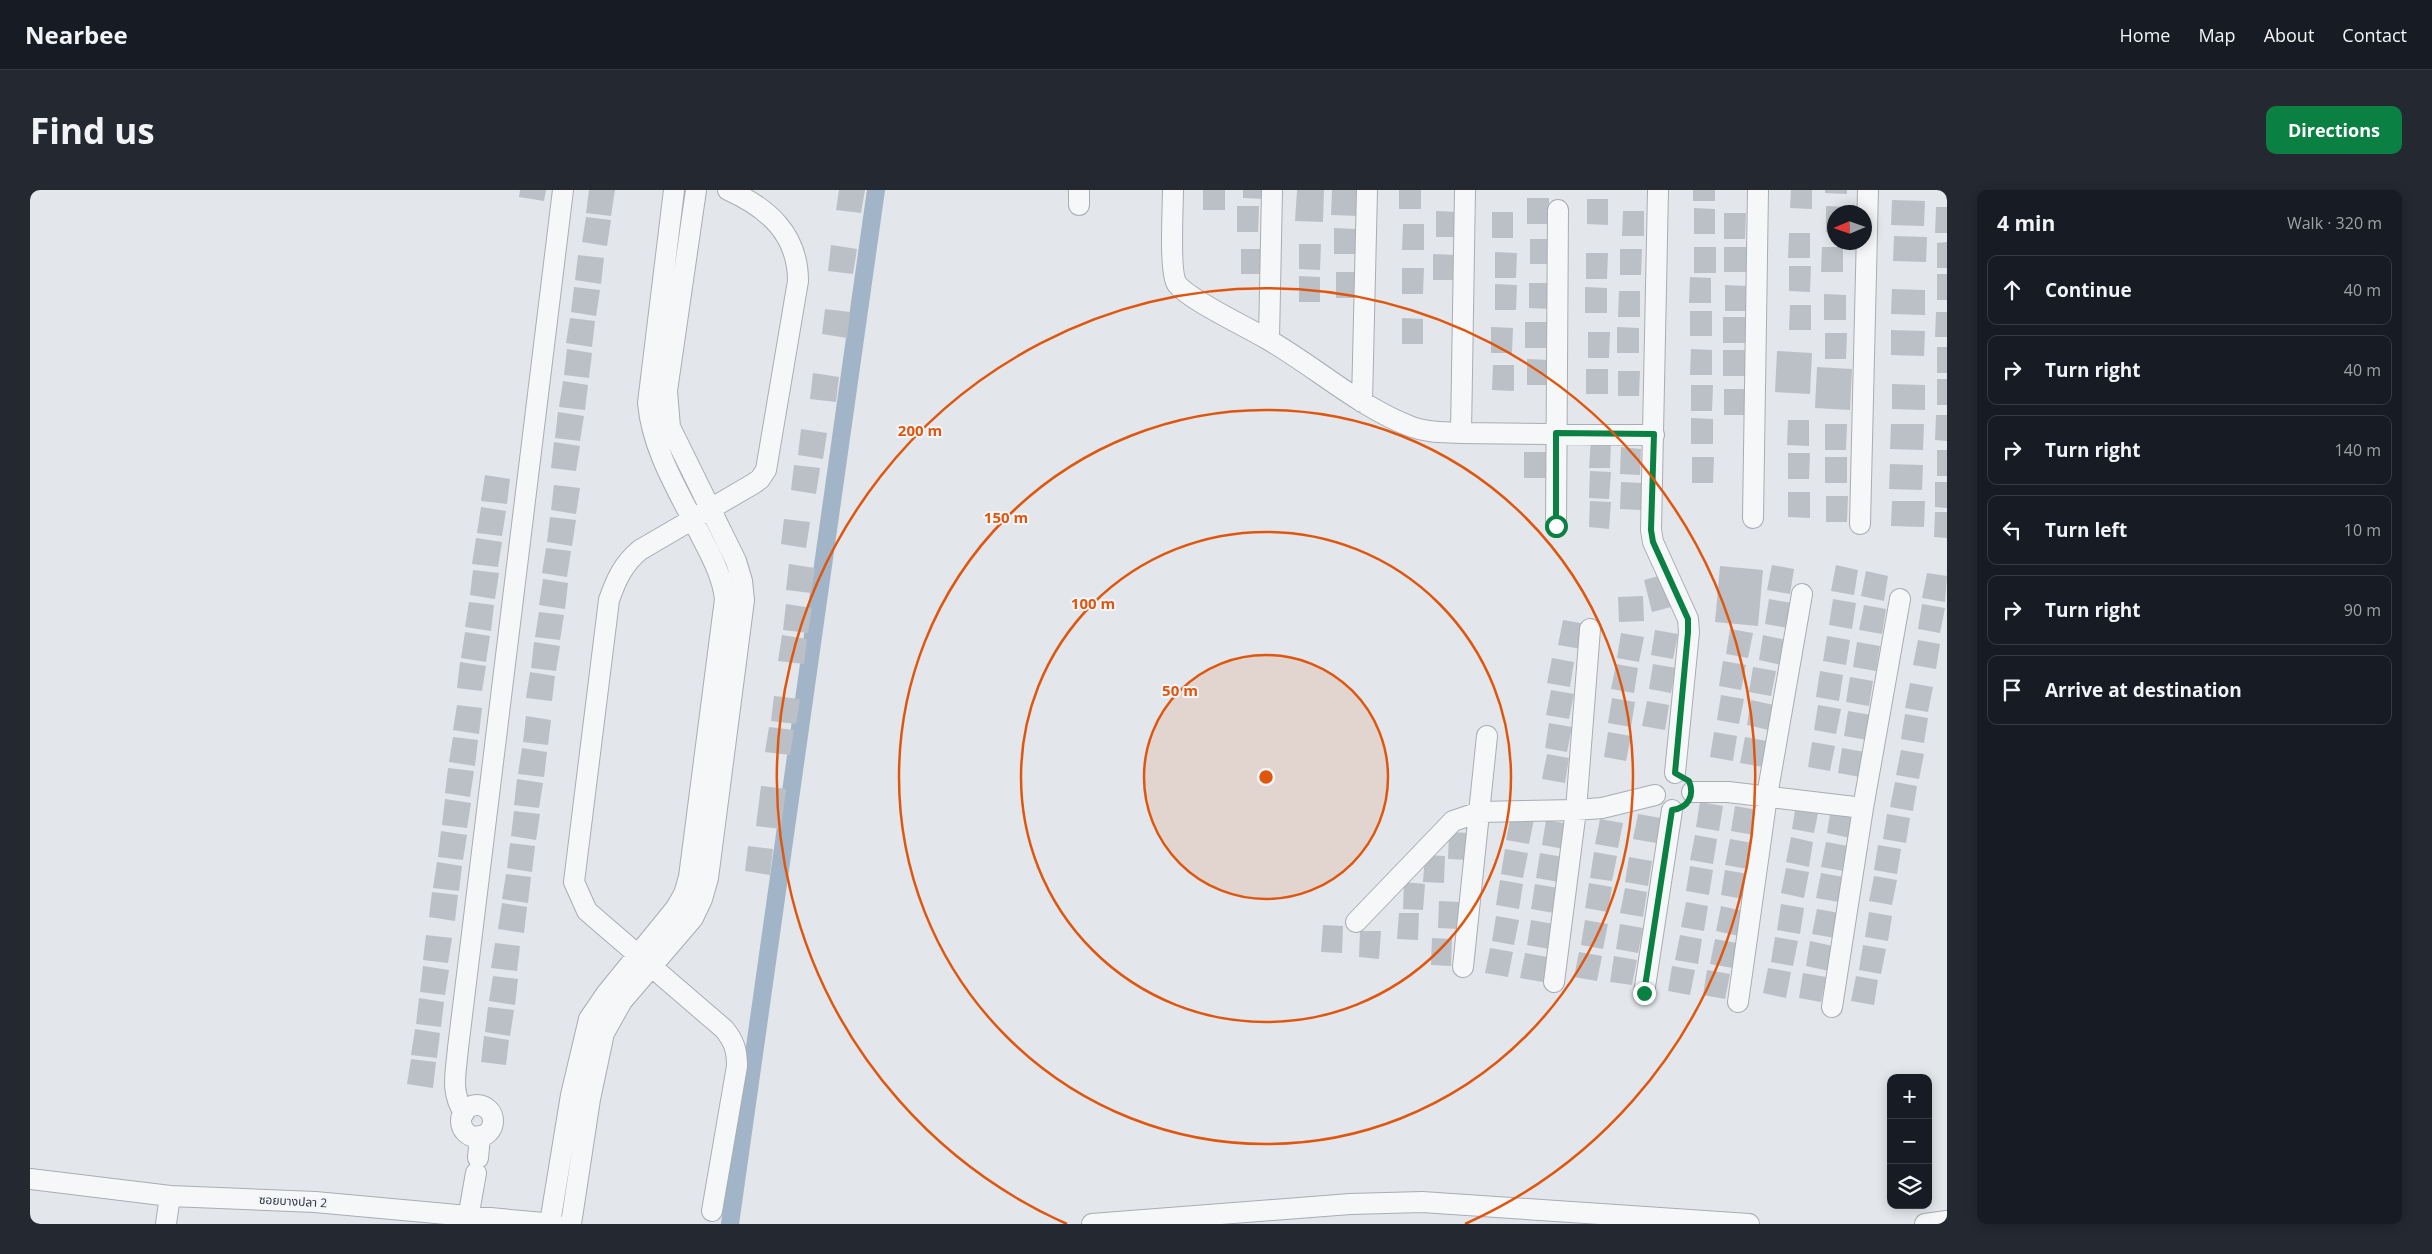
<!DOCTYPE html>
<meta charset="utf-8">
<style>
:root{--surface:#171b24;--page:#242831;--text:#f1f3f6;--muted:#9ea1a6;--line:#363941;--accent:#0b8043}
body{margin:0;font-family:"Open Sans","Noto Sans Thai",sans-serif;background:var(--page);color:var(--text)}
.controls{position:absolute;right:15px;bottom:15px;display:grid;overflow:hidden;border-radius:10px;box-shadow:0 2px 12px #0003}
.controls button{width:45px;height:45px;display:grid;place-items:center;padding:0;border:0;border-bottom:1px solid var(--line);background:var(--surface);color:var(--text);font:25px sans-serif}
.compass{position:absolute;left:1797px;top:15px;width:45px;height:45px;border-radius:50%;background:var(--surface);box-shadow:0 2px 12px #0003;rotate:268deg}
.stop{position:absolute;width:15px;height:15px;margin:-11px;border:4px solid #0b8043;border-radius:50%;background:#fff}
.stop.end{background:#0b8043;border-color:#fff;box-shadow:0 1px 5px #0008}
.list{margin:0;padding:0;list-style:none}
h2{display:flex;justify-content:space-between;align-items:center;height:65px;margin:0;padding:0 20px;font-size:21px}
h2 small{font-size:16px;font-weight:400;color:var(--muted)}
.list li{display:grid;grid-template-columns:32px 1fr auto;gap:15px;align-items:center;box-sizing:border-box;height:70px;margin:0 10px 10px;padding:0 10px;border:1px solid var(--line);border-radius:10px}
.list b{display:block;font-size:19px;white-space:nowrap}
.list em{font-size:16px;font-style:normal;color:var(--muted)}
.icon{flex:none;width:28px;height:28px;fill:none;stroke:currentColor;stroke-width:2;stroke-linecap:round;stroke-linejoin:round}
.map{position:relative;flex:none;width:1917px;height:1034px;overflow:hidden;border-radius:10px}
header{display:flex;align-items:center;gap:30px;box-sizing:border-box;height:70px;padding:0 25px;background:var(--surface);border-bottom:1px solid var(--line)}
header strong{font-size:24px}
nav{display:flex;gap:28px;margin-inline-start:auto;font-size:18px}
.intro{display:flex;align-items:center;justify-content:space-between;box-sizing:border-box;height:120px;padding:0 30px}
h1{margin:0;font-size:35px}
.button{padding:12px 22px;border-radius:10px;background:var(--accent);color:#fff;font-size:18px;font-weight:700}
main{display:flex;gap:30px;padding:0 30px}
aside{flex:1;background:var(--surface);border-radius:10px;box-shadow:0 2px 12px #0003}
.map>svg:first-child{display:block}
</style>
<header>
<strong>Nearbee</strong>
<nav><a>Home</a><a>Map</a><a>About</a><a>Contact</a></nav>
</header>
<div class="intro"><h1>Find us</h1><a class="button">Directions</a></div>
<main>
<div class="map">
<svg width="1917" height="1034" viewBox="0 0 1917 1034">
<rect width="100%" height="100%" fill="#e3e6ea"/>
<g fill="none" stroke-linecap="round" stroke-linejoin="round">
<path stroke="#a2b4c7" stroke-width="18" d="M700,1034l146,-1034"/>
</g>
<path fill="#bbc0c7" d="M490,0h26l-2,11 -25,-4z
M559,0h26l-4,26 -25,-3z
M809,0h26l-4,23 -25,-3z
M1173,0h22v20h-22z
M1213,0h22v9l-22,-1z
M1267,0h27l-1,32 -28,-1z
M1302,0h27l-1,26 -27,-1z
M1369,0h22v19h-22z
M1663,0h22v11h-22z
M1761,0h21v19l-22,-1z
M1795,0h22v4l-22,-1z
M1497,8h22v26h-22z
M1557,9h21v26l-21,-1z
M1862,10l33,1 -1,25 -33,-1z
M1207,16h22l-1,26h-21z
M1796,16l22,1v5h-14v20h-8z
M1906,17h11v26h-12z
M1664,18l21,1v25h-21z
M1406,21l22,1v25h-22z
M1593,21h21v25h-22z
M1462,22h21v26h-21z
M1694,23h22l-1,26h-21z
M556,27l25,3 -4,26 -25,-4z
M1373,34h21v26h-22z
M1304,38l22,1 -1,25h-21z
M1759,43h21v25h-22z
M1864,46l33,1 -1,25 -33,-1z
M1500,49h21v25h-21z
M1917,52v26h-10v-25z
M1269,54h22l-1,26 -21,-1z
M801,55l26,4 -4,25 -25,-3z
M1664,57h22v26h-22z
M1694,57h22v25h-22z
M1792,57h21v25h-22z
M1211,59h22v25h-22z
M1590,59h22l-1,26h-21z
M1465,62l22,1 -1,25h-21z
M1556,63h22l-1,26h-21z
M1403,64l22,1 -1,25h-21z
M548,65l26,3 -3,26 -26,-4z
M1759,76h22l-1,26 -21,-1z
M1372,78h22l-1,26h-21z
M1306,82h22l-1,26h-21z
M1907,84h10v26h-10z
M1269,86l21,1v25h-21z
M1660,87l21,1v25h-22z
M1499,93h22v26l-22,-1z
M1465,94l22,1 -1,25h-21z
M1695,95l22,1 -1,25h-21z
M544,97l26,3 -4,26 -25,-4z
M1555,97l22,1v25h-22z
M1862,99l33,1v25l-34,-1z
M1589,101h21v26h-22z
M1794,104l22,1v25h-22z
M1760,115h21v25h-22z
M795,119l25,3 -3,26 -25,-4z
M1660,121h22v25h-22z
M1906,122h11v25h-12z
M1693,127h22v26h-22z
M540,128l25,3 -3,26 -26,-4z
M1372,128l21,1v25h-21z
M1495,132h22l-1,26h-21z
M1461,137l22,1 -1,25h-21z
M1587,137l22,1v25h-22z
M1861,140l34,1 -1,25 -33,-1z
M1558,142h22l-1,26h-21z
M1795,143h22l-1,26h-21z
M1907,157h10v26h-10z
M537,159l25,4 -3,25 -25,-3z
M1661,159l21,1v25h-22z
M1693,160h22v26h-22z
M1747,161l35,2 -2,41 -35,-2z
M1497,169l22,1v25h-22z
M1463,175h21v26l-22,-1z
M1787,177l35,2 -2,41 -35,-2z
M1556,179h22v25h-22z
M1588,181h22l-1,25h-21z
M783,183l26,4 -3,25 -26,-3z
M1907,189h10v26h-10z
M533,191l25,4 -3,25 -26,-3z
M1862,194l33,1v25l-33,-1z
M1661,195h22l-1,26h-21z
M1694,199h22l-1,26h-21z
M528,222l26,4 -4,25 -25,-3z
M1906,225h11v26l-12,-1z
M1661,228l22,1v25h-22z
M1758,230h21v26l-22,-1z
M1795,234h22l-1,26h-21z
M1861,234h33l-1,26 -33,-1z
M771,239l26,4 -4,26 -25,-4z
M1561,250l20,2 -1,26h-21z
M524,252l26,4 -4,25 -25,-3z
M1591,257l20,2 -1,26 -20,-1z
M1907,260h10v26h-10z
M1494,262h22v26h-22z
M1758,263h22l-1,26h-21z
M1662,267h22l-1,26h-21z
M1795,267h22v26h-22z
M1860,274l33,1 -1,25 -33,-1z
M764,275l26,3 -4,26 -25,-4z
M1560,281l21,1 -2,27 -20,-1z
M455,285l25,4 -3,25 -26,-3z
M1591,292l21,1 -1,27 -21,-1z
M1905,292h12v26l-12,-1z
M524,295l26,3 -4,26 -25,-4z
M1758,302h22v26l-22,-1z
M1796,306h22l-1,26h-21z
M1560,311l21,1 -2,27 -20,-2z
M1862,311h33l-1,26 -33,-1z
M451,317l25,4 -4,25 -25,-3z
M1905,322h12v26l-13,-1z
M520,327l26,3 -4,26 -25,-4z
M754,329l26,3 -4,26 -25,-4z
M446,348l26,4 -4,25 -26,-3z
M516,358l25,3 -4,26 -25,-4z
M759,374l26,4 -4,25 -25,-3z
M1742,375l22,4 -4,25 -23,-4z
M1806,375l22,5 -4,25 -23,-4z
M1690,376l43,4 -5,56 -43,-4z
M443,380l26,3 -4,26 -25,-4z
M1836,381l22,5 -4,25 -23,-5z
M1897,383l20,3 -2,26 -23,-4z
M1636,384l9,32 -23,6 -8,-32z
M513,389l25,4 -3,26 -26,-4z
M1613,406l1,25 -25,1 -1,-25z
M1739,409l23,4 -4,25 -23,-4z
M1803,409l23,4 -4,26 -23,-4z
M439,412l25,3 -3,26 -26,-4z
M756,414l26,4 -4,25 -25,-3z
M1892,414l23,4 -5,25 -22,-4z
M1834,415l22,4 -4,25 -23,-4z
M509,422l25,3 -4,25 -25,-3z
M1533,430l23,4 -5,25 -23,-4z
M1700,439l23,4 -5,25 -22,-4z
M1625,440l23,4 -5,25 -22,-4z
M435,442l25,4 -4,26 -25,-4z
M1591,443l23,4 -5,25 -22,-4z
M752,445l25,4 -3,25 -26,-3z
M1733,445l23,5 -5,25 -22,-5z
M1797,446l23,4 -4,25 -23,-4z
M1888,450l22,4 -4,25 -23,-4z
M504,452l26,4 -4,25 -25,-3z
M1827,452l23,4 -4,25 -23,-4z
M1522,468l22,4 -4,25 -23,-4z
M1693,471l23,4 -5,25 -22,-4z
M430,472l26,4 -4,25 -25,-3z
M1586,474l22,4 -4,25 -23,-4z
M1623,474l23,4 -5,25 -22,-4z
M1723,477l23,4 -5,25 -22,-4z
M1790,481l23,4 -4,26 -23,-4z
M500,482l25,4 -3,25 -26,-3z
M1820,487l23,4 -4,25 -23,-4z
M1880,493l23,4 -5,25 -23,-4z
M1521,500l23,4 -5,25 -23,-4z
M1691,505l23,4 -5,25 -22,-4z
M744,506l26,3 -4,25 -25,-3z
M1582,508l23,4 -4,25 -23,-4z
M1721,510l23,5 -5,25 -22,-5z
M1617,511l22,4 -4,25 -23,-4z
M427,515l25,3 -3,26 -26,-4z
M1788,515l23,4 -5,25 -22,-4z
M1818,521l23,4 -4,25 -23,-4z
M1875,524l23,4 -4,25 -23,-4z
M496,526l25,4 -3,25 -25,-3z
M1519,533l23,4 -5,25 -22,-4z
M739,537l25,3 -4,25 -25,-3z
M1578,542l23,4 -5,25 -22,-4z
M1684,542l23,4 -4,25 -23,-4z
M423,547l25,3 -3,26 -26,-4z
M1715,547l22,4 -4,26 -23,-4z
M1782,552l23,4 -5,25 -22,-4z
M492,558l25,4 -3,25 -26,-3z
M1812,558l23,4 -5,25 -22,-4z
M1871,560l23,4 -5,25 -23,-4z
M1517,564l22,4 -4,25 -23,-4z
M418,578l26,3 -4,26 -25,-4z
M487,589l26,4 -4,25 -25,-3z
M1865,592l22,4 -4,25 -23,-4z
M731,596l25,3 -5,40 -25,-3z
M415,609l26,4 -4,25 -25,-3z
M1670,612l23,4 -4,25 -23,-4z
M1766,614l23,4 -5,25 -22,-4z
M1705,616l23,4 -4,25 -23,-4z
M1801,618l23,5 -4,25 -23,-5z
M484,621l26,3 -4,26 -25,-4z
M1608,624l23,4 -5,25 -23,-4z
M1857,624l23,4 -4,25 -23,-4z
M1481,625l23,4 -5,25 -23,-4z
M1570,629l23,4 -5,25 -23,-4z
M1516,630l23,4 -5,25 -22,-4z
M411,641l26,4 -4,25 -25,-3z
M1419,642l21,1 -2,27 -20,-1z
M1665,645l22,4 -4,25 -23,-4z
M1761,647l22,5 -4,25 -23,-5z
M1700,649l23,4 -5,26 -23,-4z
M1796,652l22,4 -4,25 -23,-4z
M480,653l25,3 -3,26 -25,-4z
M1848,655l23,4 -4,25 -23,-4z
M718,656l25,3 -3,26 -25,-4z
M1475,659l23,4 -5,25 -22,-4z
M1564,662l23,4 -5,25 -22,-3z
M1510,663l23,4 -4,25 -23,-4z
M1395,665l20,1 -1,27 -21,-1z
M1599,667l23,4 -4,25 -23,-4z
M407,672l25,4 -3,25 -26,-3z
M1660,676l23,4 -4,25 -23,-4z
M1756,678l23,4 -5,26 -23,-5z
M1695,680l23,4 -4,25 -23,-4z
M1791,683l23,4 -5,25 -23,-4z
M476,684l25,3 -3,26 -26,-4z
M1844,686l23,4 -5,25 -23,-4z
M1470,690l23,4 -4,25 -23,-4z
M1374,692l21,2 -2,26 -20,-1z
M1559,693l23,4 -4,25 -23,-4z
M1505,694l23,4 -4,25 -23,-4z
M1595,698l22,4 -4,25 -23,-4z
M402,702l26,3 -3,26 -26,-4z
M1409,711l21,1 -1,27 -21,-1z
M1656,712l22,4 -4,25 -23,-4z
M472,713l25,4 -3,26 -26,-4z
M1751,714l23,4 -4,26 -23,-4z
M1691,716l22,5 -4,25 -23,-5z
M1787,719l22,4 -4,25 -23,-4z
M1839,722l23,4 -4,25 -23,-4z
M1369,723h20l-1,27 -21,-1z
M1466,726l23,4 -5,25 -22,-4z
M1501,730l23,4 -5,25 -22,-4z
M1555,730l23,4 -5,25 -22,-4z
M1590,734l23,4 -5,25 -22,-4z
M1293,735l20,1 -1,27 -21,-1z
M1330,741h21l-2,28 -20,-2z
M396,745l26,3 -4,25 -25,-3z
M1650,745l22,4 -4,25 -23,-4z
M1745,747l23,4 -5,25 -22,-4z
M1402,748l20,1 -1,27 -20,-1z
M1685,749l22,4 -4,25 -23,-4z
M1780,751l23,5 -4,25 -23,-5z
M465,753l25,3 -3,25 -26,-3z
M1833,755l23,4 -5,25 -22,-4z
M1460,758l23,4 -5,25 -23,-4z
M1549,762l23,4 -5,25 -23,-4z
M1495,763l23,4 -5,25 -23,-4z
M1584,766l23,4 -5,25 -22,-3z
M393,776l26,4 -4,25 -25,-3z
M1642,776l23,4 -5,25 -22,-4z
M1738,778l23,4 -5,26 -23,-5z
M1677,780l23,4 -5,25 -22,-4z
M1773,783l23,4 -5,25 -22,-4z
M463,786l25,3 -3,26 -26,-4z
M1826,786l22,4 -4,25 -23,-4z
M389,808l25,4 -3,25 -25,-3z
M458,817l26,3 -4,26 -25,-4z
M385,839l25,4 -3,25 -26,-3z
M454,846l25,4 -3,25 -25,-3z
M381,869l25,3 -3,26 -26,-4z"/>
<g fill="none" stroke-linecap="round" stroke-linejoin="round">
<g stroke="#a8adb4" stroke-width="22">
<path id="minor" d="M1049,0v15
M1143,0c0,18 -4,82 4,94 12,16 70,43 90,55 49,28 92,68 145,88 16,6 33,5 49,6l193,2
M1628,0l-7,340 2,12 35,77 1,13 -14,141
M1239,149l3,-149
M1332,212l5,-212
M1431,243l4,-243
M1723,328l5,-328
M1830,334l8,-334
M1526,336l2,-316
M1662,602h36l135,16
M1326,732l97,-101 27,-9 96,-2 26,-2 53,-13
M1433,777l24,-231
M1524,792l22,-172 14,-181
M1614,803l28,-183
M1708,812l29,-206 35,-202
M1802,817l31,-199 37,-209
M431 931a16 16 0 1 1 32 0a16 16 0 1 1-32 0Z
M434,923c-14,-22 -8,-40 -6,-65l105,-858
M448,968l2,-22
M0,989l140,17 145,6 240,22
M682,1021l25,-145c0,-16 -3,-25 -13,-37l-137,-118 -13,-29 35,-282c7,-20 14,-36 31,-50l113,-66 7,-5 6,-9 32,-189c0,-47 -30,-73 -70,-91
M520,1033l21,-128 18,-76 17,-25 70,-86 8,-14 5,-17 36,-278c-3,-25 -15,-45 -26,-67 -21,-41 -47,-83 -51,-129l26,-213
M136,1034l4,-28
M437,1034l9,-51
M541,1034l19,-125 14,-66 18,-32 71,-83 9,-19 6,-21 36,-278 -2,-19 -6,-20 -66,-134 -3,-36 29,-201
M1062,1034l258,-20 72,-2 327,22
M1895,1034l22,-3"/>
</g>
<use href="#minor" stroke="#f6f7f9" stroke-width="20"/>
</g>
<g fill="none" stroke-linecap="round" stroke-linejoin="round">
<path stroke="#0b8043" stroke-width="6" d="M1526,336v-93l98,1 -3,96 2,12 35,77v13l-13,141 14,8c6,15 -1,27 -17,29l-28,183"/>
</g>
<circle cx="1236" cy="587" r="122" fill="#df570f" fill-opacity=".12"/>
<g fill="none" stroke="#df570f" stroke-width="2.5">
<circle cx="1236" cy="587" r="122"/>
<circle cx="1236" cy="587" r="245"/>
<circle cx="1236" cy="587" r="367"/>
<path d="M1037 1034A489 489 0 1 1 1435 1034"/>
</g>
<g text-anchor="middle" dominant-baseline="central" stroke-width="4" stroke-linejoin="round" paint-order="stroke">
<g font-size="12" fill="#2c3441" stroke="#f3f5f8">
<text transform="translate(263 1011) rotate(3)">ซอยบางปลา 2</text>
</g>
</g>
<circle cx="1236" cy="587" r="8" fill="#df570f" stroke="#f3f5f8" stroke-width="2.5"/>
<g font-size="15" text-anchor="middle" font-weight="bold" fill="#df570f" stroke="#f3f5f8" stroke-width="4" stroke-linejoin="round" paint-order="stroke">
<text x="890" y="246">200 m</text>
<text x="976" y="333">150 m</text>
<text x="1063" y="419">100 m</text>
<text x="1150" y="506">50 m</text>
</g>
</svg>
<div class="controls">
<button>+</button>
<button>−</button>
<button><svg class="icon" aria-label="layers" viewBox="0 0 24 24"><path d="M12 4l9 5-9 5-9-5zM3 14l9 5 9-5"/></svg></button>
</div>
<svg class="compass" viewBox="-18 -18 36 36"><path d="M0-13l5 13h-10z" fill="#e53935"/><path d="M0 13l5-13h-10z" fill="#9ea1a6"/></svg>
<div class="stop" style="left:1526px;top:336px"></div>
<div class="stop end" style="left:1614px;top:803px"></div>
</div>
<aside>
<h2>4 min<small>Walk · 320 m</small></h2>
<ul class="list">
<li><svg class="icon" aria-label="ahead" viewBox="0 0 24 24"><path d="M12 20V5M6 11l6-6 6 6"/></svg><div><b>Continue</b></div><em>40 m</em></li>
<li><svg class="icon" aria-label="right" viewBox="0 0 24 24"><path d="M7 20v-9h11M14 6l5 5-5 5"/></svg><div><b>Turn right</b></div><em>40 m</em></li>
<li><svg class="icon" aria-label="right" viewBox="0 0 24 24"><path d="M7 20v-9h11M14 6l5 5-5 5"/></svg><div><b>Turn right</b></div><em>140 m</em></li>
<li><svg class="icon" aria-label="left" viewBox="0 0 24 24"><path d="M17 20v-9H6M10 6l-5 5 5 5"/></svg><div><b>Turn left</b></div><em>10 m</em></li>
<li><svg class="icon" aria-label="right" viewBox="0 0 24 24"><path d="M7 20v-9h11M14 6l5 5-5 5"/></svg><div><b>Turn right</b></div><em>90 m</em></li>
<li><svg class="icon" aria-label="arrive" viewBox="0 0 24 24"><path d="M6 21V4h12l-3 4 3 4H6"/></svg><div><b>Arrive at destination</b></div></li>
</ul>
</aside>
</main>
